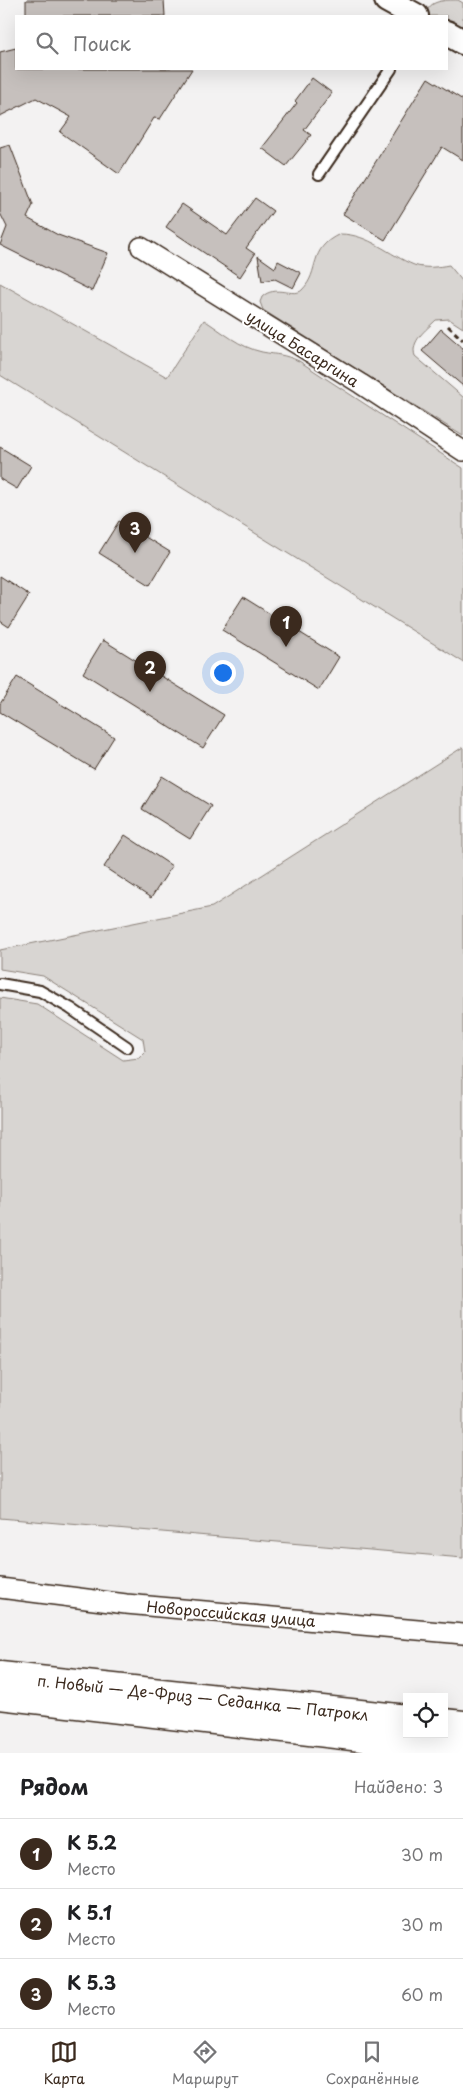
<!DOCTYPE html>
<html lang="ru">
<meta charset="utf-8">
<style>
:root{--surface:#fff;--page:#f6f6f6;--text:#202124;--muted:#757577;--line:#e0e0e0;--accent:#3b2a1e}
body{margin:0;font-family:"Playpen Sans",sans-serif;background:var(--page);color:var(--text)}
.controls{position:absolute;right:15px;bottom:15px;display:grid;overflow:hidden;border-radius:0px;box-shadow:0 5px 20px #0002}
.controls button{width:45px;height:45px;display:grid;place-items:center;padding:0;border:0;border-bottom:1px solid var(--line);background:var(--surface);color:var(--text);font:25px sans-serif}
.you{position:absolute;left:222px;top:672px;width:18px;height:18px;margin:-12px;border:4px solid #fff;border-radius:50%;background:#1a73e8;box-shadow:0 0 0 8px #1a73e833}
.badge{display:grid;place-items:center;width:32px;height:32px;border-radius:50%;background:var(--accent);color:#fff;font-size:16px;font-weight:700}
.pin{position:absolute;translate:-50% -41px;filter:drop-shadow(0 1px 2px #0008)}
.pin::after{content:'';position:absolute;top:26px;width:18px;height:15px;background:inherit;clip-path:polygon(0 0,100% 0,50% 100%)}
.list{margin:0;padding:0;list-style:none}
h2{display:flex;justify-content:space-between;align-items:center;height:65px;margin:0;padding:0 20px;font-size:21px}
h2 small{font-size:16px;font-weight:400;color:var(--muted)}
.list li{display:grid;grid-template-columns:32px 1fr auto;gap:15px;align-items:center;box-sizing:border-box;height:70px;padding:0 20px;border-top:1px solid var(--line)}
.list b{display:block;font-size:19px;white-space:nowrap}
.list p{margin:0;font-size:16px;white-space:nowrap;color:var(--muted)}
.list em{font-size:16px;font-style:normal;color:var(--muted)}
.icon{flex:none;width:28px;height:28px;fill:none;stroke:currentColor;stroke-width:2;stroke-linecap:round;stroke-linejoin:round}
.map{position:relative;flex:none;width:463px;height:1753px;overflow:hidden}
.search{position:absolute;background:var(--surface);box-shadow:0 5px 20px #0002;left:15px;right:15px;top:15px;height:55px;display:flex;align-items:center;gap:12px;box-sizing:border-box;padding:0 18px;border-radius:0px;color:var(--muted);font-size:19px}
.sheet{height:275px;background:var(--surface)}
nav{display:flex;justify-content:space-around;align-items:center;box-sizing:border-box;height:70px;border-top:1px solid var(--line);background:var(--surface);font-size:14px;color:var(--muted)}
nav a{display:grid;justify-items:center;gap:2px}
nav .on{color:var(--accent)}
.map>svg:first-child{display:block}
</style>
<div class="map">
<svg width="463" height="1753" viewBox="0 0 463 1753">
<rect width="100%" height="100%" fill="#f3f2f2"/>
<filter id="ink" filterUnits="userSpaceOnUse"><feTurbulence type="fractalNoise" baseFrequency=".02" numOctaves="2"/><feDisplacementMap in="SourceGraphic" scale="10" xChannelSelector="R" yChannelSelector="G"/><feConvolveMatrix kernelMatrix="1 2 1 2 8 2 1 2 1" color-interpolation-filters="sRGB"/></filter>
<g filter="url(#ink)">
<path fill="#d8d5d2" stroke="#8a8078" d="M458,0l5,3v31l-16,-7v-11h-19l-2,-2c3,-14 19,-14 32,-14z
M340,234c29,0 49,21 74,31 11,4 24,2 35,0l14,17v46l-14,-9 -13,1c-10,10 -26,21 -21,36l48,41v39l-200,-126 -3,-8 2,-5c13,-13 32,1 40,-7 19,-19 5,-41 38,-56z
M0,283l167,94 37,-57c19,12 35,27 58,32 16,3 21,2 37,9l164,107v194l-463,-287z
M463,747v811l-463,-40v-520l37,6 86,56 16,-2 6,-6 -2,-13 -100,-63 -43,-7v-19l212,-43z"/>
<path fill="#c6c0bd" stroke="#3b2a1e" d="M26,0h138l1,16h-139z
M16,48v21h176l-32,50 -6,-1 -35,56 -59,-42 11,-15 -35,-19 -36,18v-64z
M312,78l20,15 -28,37 7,5 -25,31 -24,-18 35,-45 -2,-2z
M428,78l35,22v60l-21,-13 -57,93 -42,-26z
M10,145l23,60 -6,13 31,17 50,18 -16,38 -92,-46 7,-18 -7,-14v-65z
M255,198l18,13 -27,37 9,6 -15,23 -74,-50 16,-23 45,31z
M258,256l17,12 3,-7 23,12 -8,15 -18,-9 -13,2z
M441,329l22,19v38l-41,-35z
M0,447l31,19 -14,23 -17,-10z
M119,521l51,31 -20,33 -51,-32z
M0,576l29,19 -20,32 -9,-6z
M243,597l96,60 -20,33 -97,-60z
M103,640l121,75 -21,33 -120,-75z
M17,677l97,60 -20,32 -94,-57v-8z
M162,776l49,30 -21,33 -48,-30z
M125,835l47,31 -21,32 -47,-31z"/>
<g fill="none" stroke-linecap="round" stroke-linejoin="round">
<g stroke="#3b2a1e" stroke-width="14">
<path id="service" d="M319,174l72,-105
M0,984l40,7 30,17 57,39"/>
</g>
<g stroke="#3b2a1e" stroke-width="22">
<path id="minor" d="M141,247l220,137 102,67
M0,1588l126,16 337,30"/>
</g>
<g stroke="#3b2a1e" stroke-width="28">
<path id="tertiary" d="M387,0l29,16
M447,33l16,9"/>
</g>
<g stroke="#3b2a1e" stroke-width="31">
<path id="trunk" d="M0,1676l407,43
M0,1695l463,54
M444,1723l19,2"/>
</g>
<path stroke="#3b2a1e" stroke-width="3" stroke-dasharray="5 4" stroke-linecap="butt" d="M448,326l15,14"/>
<use href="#service" stroke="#fff" stroke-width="10"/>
<use href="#minor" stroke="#fff" stroke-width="19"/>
<use href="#tertiary" stroke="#fff" stroke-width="24"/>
<use href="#trunk" stroke="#fff" stroke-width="28"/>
</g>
</g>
<g text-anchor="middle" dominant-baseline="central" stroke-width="4" stroke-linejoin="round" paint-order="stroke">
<g font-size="15" fill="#3b2a1e" stroke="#fff">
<text transform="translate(303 348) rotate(32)">улица Басаргина</text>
<text transform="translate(231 1613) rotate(5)">Новороссийская улица</text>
<text transform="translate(203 1697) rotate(6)">п. Новый — Де-Фриз — Седанка — Патрокл</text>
</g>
</g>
</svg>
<div class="controls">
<button><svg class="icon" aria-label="locate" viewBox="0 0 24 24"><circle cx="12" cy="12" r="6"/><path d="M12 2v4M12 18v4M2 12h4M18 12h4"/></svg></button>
</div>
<div class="you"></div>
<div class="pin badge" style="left:286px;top:647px">1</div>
<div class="pin badge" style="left:150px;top:692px">2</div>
<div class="pin badge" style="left:135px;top:553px">3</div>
<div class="search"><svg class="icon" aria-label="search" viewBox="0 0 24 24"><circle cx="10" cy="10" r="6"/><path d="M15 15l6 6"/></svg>Поиск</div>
</div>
<section class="sheet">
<h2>Рядом<small>Найдено: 3</small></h2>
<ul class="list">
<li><span class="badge">1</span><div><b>К 5.2</b><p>Место</p></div><em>30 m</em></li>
<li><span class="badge">2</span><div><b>К 5.1</b><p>Место</p></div><em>30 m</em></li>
<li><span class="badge">3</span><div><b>К 5.3</b><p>Место</p></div><em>60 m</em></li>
</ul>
</section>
<nav>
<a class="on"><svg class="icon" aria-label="map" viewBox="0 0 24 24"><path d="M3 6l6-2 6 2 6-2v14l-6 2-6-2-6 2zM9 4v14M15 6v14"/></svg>Карта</a>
<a><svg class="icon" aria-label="directions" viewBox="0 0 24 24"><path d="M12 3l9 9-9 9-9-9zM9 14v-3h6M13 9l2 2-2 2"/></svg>Маршрут</a>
<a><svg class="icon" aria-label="saved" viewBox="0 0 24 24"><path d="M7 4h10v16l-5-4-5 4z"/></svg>Сохранённые</a>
</nav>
